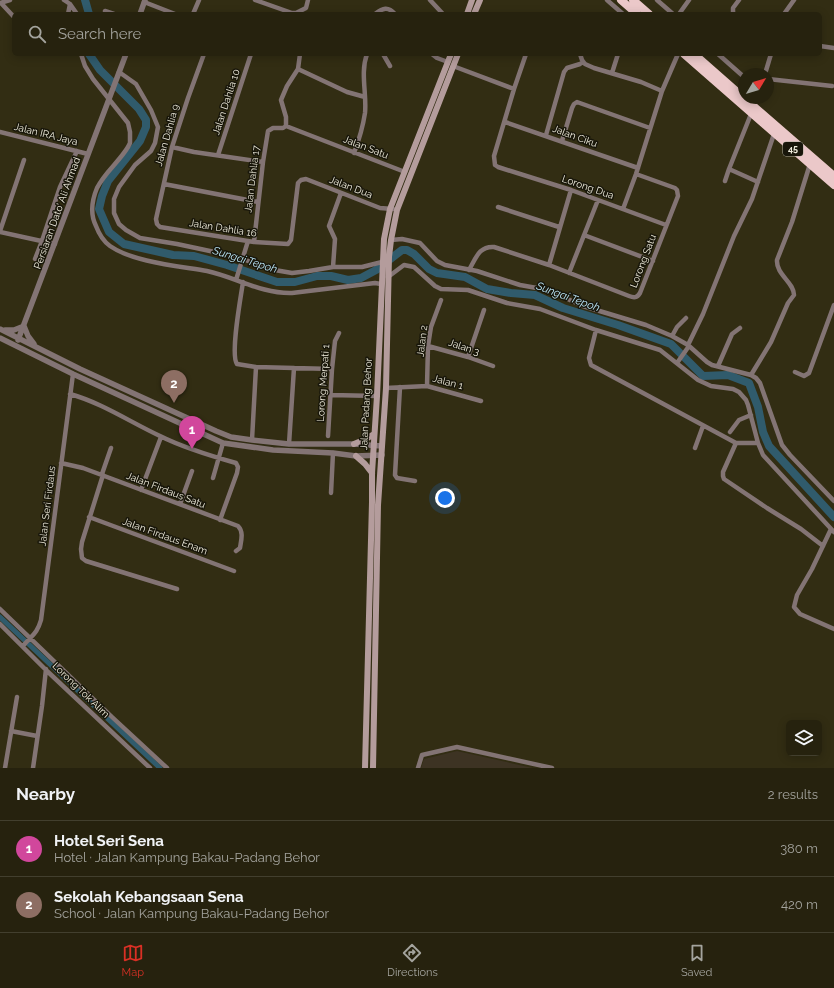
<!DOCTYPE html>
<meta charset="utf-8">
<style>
:root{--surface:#26220e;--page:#322f1c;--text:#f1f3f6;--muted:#a4a49e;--line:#423f2e;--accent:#d93025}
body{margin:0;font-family:Raleway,sans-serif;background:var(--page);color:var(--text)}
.controls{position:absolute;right:12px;bottom:12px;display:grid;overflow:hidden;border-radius:6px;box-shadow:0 2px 10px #0003}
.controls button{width:36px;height:36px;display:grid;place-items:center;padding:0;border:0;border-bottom:1px solid var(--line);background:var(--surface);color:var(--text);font:20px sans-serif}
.compass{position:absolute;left:738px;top:68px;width:36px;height:36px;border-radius:50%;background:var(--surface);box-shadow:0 2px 10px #0003;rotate:52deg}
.you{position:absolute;left:445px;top:498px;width:14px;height:14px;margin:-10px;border:3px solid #fff;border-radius:50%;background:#1a73e8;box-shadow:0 0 0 6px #1a73e833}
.badge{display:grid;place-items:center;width:26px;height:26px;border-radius:50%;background:var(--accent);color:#fff;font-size:13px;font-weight:700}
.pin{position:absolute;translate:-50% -33px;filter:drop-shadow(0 1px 2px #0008)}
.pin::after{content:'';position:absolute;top:21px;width:14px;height:12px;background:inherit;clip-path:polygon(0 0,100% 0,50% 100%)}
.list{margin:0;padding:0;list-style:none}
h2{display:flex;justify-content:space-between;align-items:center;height:52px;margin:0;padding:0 16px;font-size:17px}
h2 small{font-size:13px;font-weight:400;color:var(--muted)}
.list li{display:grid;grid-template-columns:26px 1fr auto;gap:12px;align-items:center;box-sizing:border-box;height:56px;padding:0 16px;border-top:1px solid var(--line)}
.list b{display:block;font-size:15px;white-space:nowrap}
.list p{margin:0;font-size:13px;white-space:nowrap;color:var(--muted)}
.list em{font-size:13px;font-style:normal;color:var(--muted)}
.icon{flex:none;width:22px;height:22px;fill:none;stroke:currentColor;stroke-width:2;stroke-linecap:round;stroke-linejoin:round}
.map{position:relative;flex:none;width:834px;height:768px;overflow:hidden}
.search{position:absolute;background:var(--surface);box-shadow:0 2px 10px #0003;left:12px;right:12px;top:12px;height:44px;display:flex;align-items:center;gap:10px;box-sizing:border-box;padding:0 14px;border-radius:6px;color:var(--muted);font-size:15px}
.sheet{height:164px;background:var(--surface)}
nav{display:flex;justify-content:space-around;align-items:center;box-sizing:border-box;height:56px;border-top:1px solid var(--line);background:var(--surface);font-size:11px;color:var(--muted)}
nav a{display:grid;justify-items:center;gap:2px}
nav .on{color:var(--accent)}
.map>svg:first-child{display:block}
</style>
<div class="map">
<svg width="834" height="768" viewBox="0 0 834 768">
<rect width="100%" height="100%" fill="#322d13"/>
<path fill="#3d3323" d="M457,751l76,17h-112l3,-9z"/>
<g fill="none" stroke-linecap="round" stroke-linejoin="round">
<path stroke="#305b6c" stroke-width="5" d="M0,617l160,151"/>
<path stroke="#305b6c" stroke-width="8" d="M85,0l4,14
M89,54l11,16 39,39 7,11v7l-6,14 -32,40 -6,15 -3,13 10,23 15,12 49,11 21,1 33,9 50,17h18l22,-6h14l17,4 13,-2 15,-8 26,-20h5l7,4 15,15 8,4 28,4 22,12 24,4 24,2 28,13 55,17 53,19 32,32 25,-1 21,8 9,24 5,25 6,14 65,71"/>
<path stroke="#837474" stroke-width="4.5" d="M64,0l6,4 7,10
M255,0l37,13h4l10,-5 2,-8
M430,0l13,14
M607,0l16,14
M657,0l16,14
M144,2l31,12
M0,3l10,-3
M1,3l13,14
M105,11l9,3
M68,14l2,-10
M193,14l6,-14
M375,14c8,-6 13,-8 20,0
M679,14l10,-14
M734,14l-1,-2v-4l6,-8
M784,14l10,-14
M820,46l14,2
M81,54l4,12 8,13 35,44 2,9v11l-2,4c-9,15 -23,25 -31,41 -5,12 -7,26 -1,38 3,8 7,15 14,20 23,16 68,20 97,25 28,6 55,23 85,22l83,-10 6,1
M204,54l-16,44 -16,49 -16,72 1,5 3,3 94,15 34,2 3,-4 7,-57 3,-3 5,-1 74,29 13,1
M383,54l7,12
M432,54l5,4 11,4
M526,54l-12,35 -20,67 1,9 3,2 73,23 95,35
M580,54l2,6 3,4 9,4 47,14 21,9
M718,54l26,23
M453,66l61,23
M298,69l49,23 18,5
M119,72l17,12 15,26 7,17 -3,16 -4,8 -16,14 -16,22 -5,12v14l5,11 7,6 14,8 37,6 61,13 31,12 23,4 17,-2 24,-4h29l20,-5
M612,73l6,-19
M765,74l6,-20
M768,79l64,7
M753,106l5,-8
M751,114l-22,55 29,13
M505,122l133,46
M286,126l119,46
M0,132l88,22
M546,135l18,-63 3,-4 13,-4 3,-2
M562,141l10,-33 2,-4 3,-2 73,26
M172,147l22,5 69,10
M354,153c5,-13 9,-27 11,-40 2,-19 -5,-40 2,-59
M218,155l33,-101
M725,181l4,-12
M164,184l94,18
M498,207l61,20
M623,209l13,-35 26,-83 16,-37
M0,231l24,-71
M0,232l55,12
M584,235l69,26
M391,240l11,-1 18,4 17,18 8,4 32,6 43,14 28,5 35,16 63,19 26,11 16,9 19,17 5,3 39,10 5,3 4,5 22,62 8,10 44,46
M254,242l9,-80 5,-31 5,-3h10l3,-2v-9l-5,-17 6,-14 11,-17 2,-15
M35,259l7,-18 18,-54 17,-36
M549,265l22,-75
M333,267l2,-28 -6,-13 12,-33
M469,270c7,-12 10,-24 25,-23l55,18 80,31c5,2 8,2 11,-3l38,-97 -1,-6 -2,-2 -39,-14
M569,273l29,-73
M388,277l16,-12 10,2 21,19 6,3 27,1 39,13 33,6 56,21 64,20 38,30 13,6 22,3 6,3 7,8 2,5 10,38 5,12 71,77
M236,280l12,-39
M243,282c-2,14 -13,73 -6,82l19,3 76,2
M596,330l-7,28 2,7 145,78
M672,336l5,-9 9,-9
M688,345l15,-31 31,-78 18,-37 22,-65
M428,346l40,11 25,9
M468,357l16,-47
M677,363l12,-17
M718,366l14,-32 8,-6
M795,372l9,4 5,-3 25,-68
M751,375l20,-33 17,-39 6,-8c0,-13 -18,-20 -17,-35l15,-38 18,-58
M427,386l1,-40 3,-19 10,-27
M400,387l-5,88 2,3 18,3
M386,388l41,-2 54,15
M70,394c32,9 60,28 90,42 22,11 51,20 76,27l2,4 -1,6 -17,47
M331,395l46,1
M730,432l9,-12 12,-5
M328,436l4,-67 3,-28 4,-8
M252,440l4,-73
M758,443h-22l-13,29v4l1,3 43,29 34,21 22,17
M289,444l5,-76
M695,448l8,-22
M61,463l22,5 155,58c6,6 3,15 2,22l-4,3
M102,474l9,-26
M103,475l-21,67 -1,7 1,9 4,3 91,28
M213,478l10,-35
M141,490l20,-53
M331,493l2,-40
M180,504l12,-33
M89,517l145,54
M831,529l-19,40 -15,26 -3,12 6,7 34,15
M0,609l112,108 55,51
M0,624l47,47 103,97
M23,646c9,-11 14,-12 18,-26l32,-246
M11,731l26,5
M5,768l12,-71
M33,768l9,-62 4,-37
M418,768l4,-13 35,-8 95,21"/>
<path stroke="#837474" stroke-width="5.5" d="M140,14l5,-14
M24,326l4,10 6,8
M0,329l80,40 136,62 15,6 21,3 37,4h65l28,2
M5,330h9l10,-4
M0,338l73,36 150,69 50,7 60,3 23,3 26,-1
M18,340l108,-286"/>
<path stroke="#b49c9c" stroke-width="6" d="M467,14l5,-14
M474,14l6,-14
M354,444l12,-5 8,-5
M356,456l9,8 7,9
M365,768l7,-266v-29l5,-77 7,-157 6,-30 61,-155
M373,768l5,-263 8,-117 3,-131 2,-17 6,-30 61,-156"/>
<path stroke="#ebc8c9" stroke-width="8" d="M621,0l16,14
M633,0l16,14
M684,54l150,131
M694,54l50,44
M744,98l90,78"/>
</g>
<g text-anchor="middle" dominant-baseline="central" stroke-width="3" stroke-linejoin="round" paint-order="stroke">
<rect fill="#18160a" stroke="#afac9e" stroke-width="1" x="783" y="142" width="20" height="14" rx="3"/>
<g font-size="9" font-weight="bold" fill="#f0eddd">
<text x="793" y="149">45</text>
</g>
<g font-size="10" fill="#f0eddd" stroke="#18160a">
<text transform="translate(226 102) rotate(-72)">Jalan Dahlia 10</text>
<text transform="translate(46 134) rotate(14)">Jalan IRA Jaya</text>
<text transform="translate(167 135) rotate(-74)">Jalan Dahlia 9</text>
<text transform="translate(575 136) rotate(20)">Jalan Ciku</text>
<text transform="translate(366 147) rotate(21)">Jalan Satu</text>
<text transform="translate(252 179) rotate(-83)">Jalan Dahlia 17</text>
<text transform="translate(351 187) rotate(21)">Jalan Dua</text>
<text transform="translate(588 187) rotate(19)">Lorong Dua</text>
<text transform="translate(57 213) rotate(-70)">Persiaran Dato' Ali Ahmad</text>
<text transform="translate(223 228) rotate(9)">Jalan Dahlia 16</text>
<text transform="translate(643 261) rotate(-69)">Lorong Satu</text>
<text transform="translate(422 341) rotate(-83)">Jalan 2</text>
<text transform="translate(464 347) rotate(18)">Jalan 3</text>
<text transform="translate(448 382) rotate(15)">Jalan 1</text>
<text transform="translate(323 383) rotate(-86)">Lorong Merpati 1</text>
<text transform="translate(366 404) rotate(-87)">Jalan Padang Behor</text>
<text transform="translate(166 490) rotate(21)">Jalan Firdaus Satu</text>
<text transform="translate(47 506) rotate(-83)">Jalan Seri Firdaus</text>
<text transform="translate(165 536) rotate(20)">Jalan Firdaus Enam</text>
<text transform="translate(81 690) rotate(44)">Lorong Tok Alim</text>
</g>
<g font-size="11" font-style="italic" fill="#bde8fa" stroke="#18160a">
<text transform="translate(245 260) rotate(17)">Sungai Tepoh</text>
<text transform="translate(568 297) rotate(20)">Sungai Tepoh</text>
</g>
</g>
</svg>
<div class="controls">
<button><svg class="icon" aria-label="layers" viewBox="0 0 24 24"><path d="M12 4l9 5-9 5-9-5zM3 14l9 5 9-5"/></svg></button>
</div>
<svg class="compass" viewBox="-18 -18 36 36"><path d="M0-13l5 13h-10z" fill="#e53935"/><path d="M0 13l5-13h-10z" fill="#a4a49e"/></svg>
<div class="you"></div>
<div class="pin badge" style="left:192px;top:449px;background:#d1479c">1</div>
<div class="pin badge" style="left:174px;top:403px;background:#8d6e63">2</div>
<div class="search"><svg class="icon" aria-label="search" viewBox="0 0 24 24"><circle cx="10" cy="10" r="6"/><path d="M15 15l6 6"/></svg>Search here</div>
</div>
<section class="sheet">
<h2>Nearby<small>2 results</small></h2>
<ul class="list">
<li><span class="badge" style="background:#d1479c">1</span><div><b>Hotel Seri Sena</b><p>Hotel · Jalan Kampung Bakau-Padang Behor</p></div><em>380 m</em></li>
<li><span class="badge" style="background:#8d6e63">2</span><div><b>Sekolah Kebangsaan Sena</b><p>School · Jalan Kampung Bakau-Padang Behor</p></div><em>420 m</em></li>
</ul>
</section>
<nav>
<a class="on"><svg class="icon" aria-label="map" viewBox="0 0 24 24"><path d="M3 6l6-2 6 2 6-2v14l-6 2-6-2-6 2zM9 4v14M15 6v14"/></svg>Map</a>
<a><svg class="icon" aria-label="directions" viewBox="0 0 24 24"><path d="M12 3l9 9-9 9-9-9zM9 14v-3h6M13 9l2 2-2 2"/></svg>Directions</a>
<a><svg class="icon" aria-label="saved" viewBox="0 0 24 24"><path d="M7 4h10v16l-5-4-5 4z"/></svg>Saved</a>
</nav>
